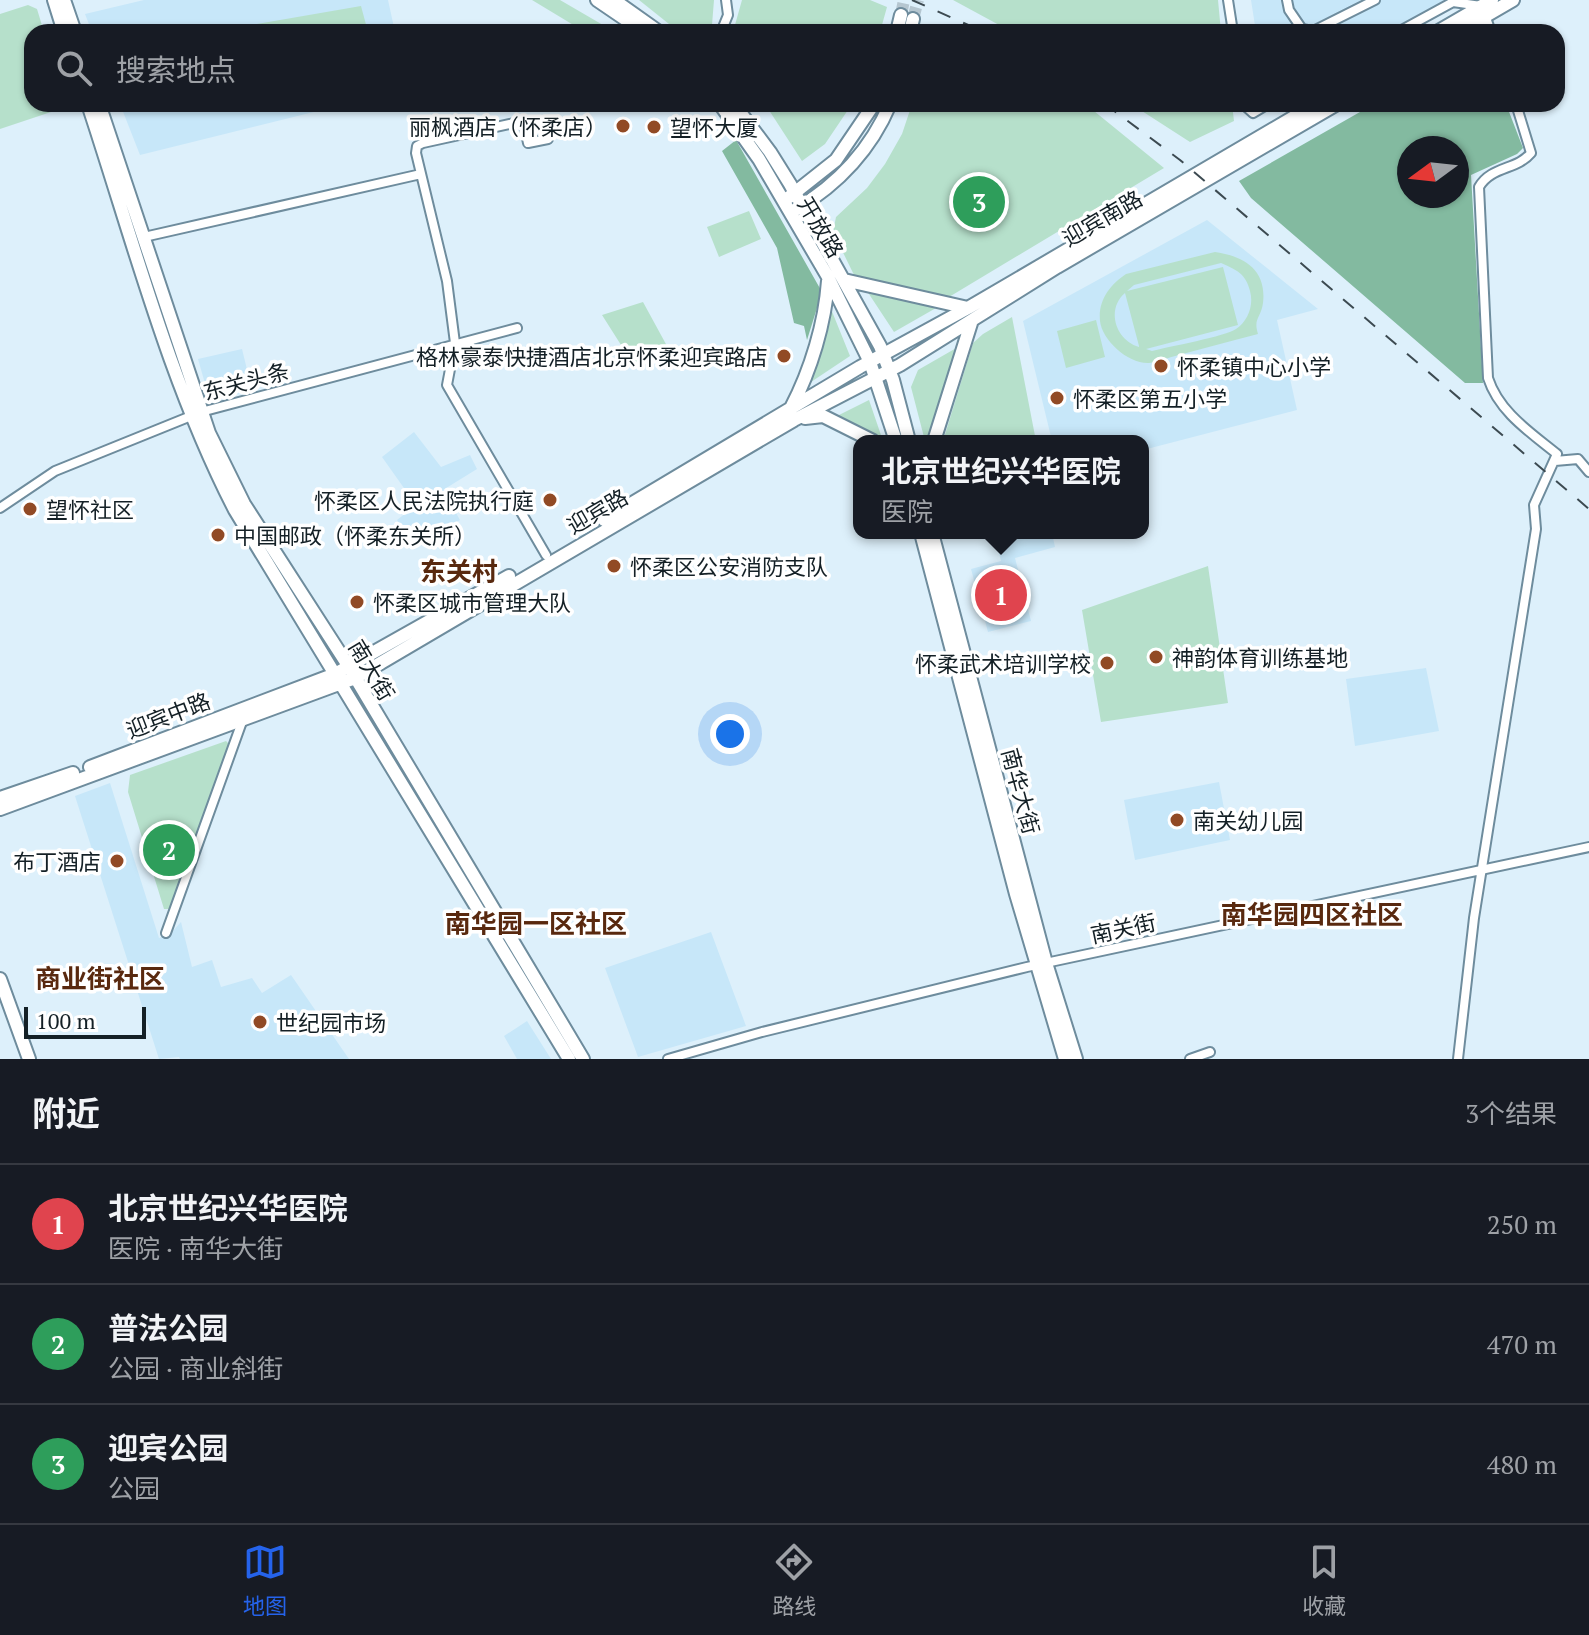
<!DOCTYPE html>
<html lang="zh">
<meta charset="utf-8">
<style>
:root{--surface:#171b24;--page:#20242c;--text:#f1f3f6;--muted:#9ea1a6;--line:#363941;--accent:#2563eb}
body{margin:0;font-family:"PT Serif","Noto Sans SC",serif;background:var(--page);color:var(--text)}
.compass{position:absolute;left:1397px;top:136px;width:72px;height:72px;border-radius:50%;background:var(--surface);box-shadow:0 2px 6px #0004;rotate:255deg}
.scale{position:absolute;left:24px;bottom:20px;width:122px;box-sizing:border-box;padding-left:8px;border:4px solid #142026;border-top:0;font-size:22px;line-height:28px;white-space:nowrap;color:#142026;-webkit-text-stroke:6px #fff;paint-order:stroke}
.you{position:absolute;left:730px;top:734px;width:28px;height:28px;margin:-20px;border:6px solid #fff;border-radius:50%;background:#1a73e8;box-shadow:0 0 0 12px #1a73e833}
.badge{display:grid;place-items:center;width:52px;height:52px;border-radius:50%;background:var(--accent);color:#fff;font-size:26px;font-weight:700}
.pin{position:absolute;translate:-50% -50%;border:4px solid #fff;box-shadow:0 2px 8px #0006}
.popup{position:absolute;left:853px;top:435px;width:296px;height:104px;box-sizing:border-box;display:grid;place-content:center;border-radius:16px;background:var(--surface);filter:drop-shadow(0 2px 6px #0005);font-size:26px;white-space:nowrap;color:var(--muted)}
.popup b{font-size:30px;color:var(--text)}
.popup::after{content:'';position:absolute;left:50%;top:100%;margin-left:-16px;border:16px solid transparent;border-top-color:var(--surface)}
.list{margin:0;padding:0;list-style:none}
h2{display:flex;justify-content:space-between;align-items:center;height:104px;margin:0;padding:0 32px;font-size:34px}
h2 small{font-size:26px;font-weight:400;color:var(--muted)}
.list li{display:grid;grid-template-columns:52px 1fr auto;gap:24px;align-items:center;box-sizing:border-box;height:120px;padding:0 32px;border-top:2px solid var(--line)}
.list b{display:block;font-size:30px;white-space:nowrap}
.list p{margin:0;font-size:26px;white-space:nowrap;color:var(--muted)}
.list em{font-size:26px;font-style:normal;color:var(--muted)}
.icon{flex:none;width:44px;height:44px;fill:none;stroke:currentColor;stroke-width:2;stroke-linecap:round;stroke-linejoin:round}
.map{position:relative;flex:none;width:1589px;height:1059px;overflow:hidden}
.search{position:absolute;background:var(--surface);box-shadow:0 2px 6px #0004;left:24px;right:24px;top:24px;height:88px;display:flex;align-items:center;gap:20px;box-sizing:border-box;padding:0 28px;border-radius:24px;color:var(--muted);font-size:30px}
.sheet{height:464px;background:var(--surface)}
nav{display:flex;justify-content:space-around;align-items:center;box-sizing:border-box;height:112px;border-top:2px solid var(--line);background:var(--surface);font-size:22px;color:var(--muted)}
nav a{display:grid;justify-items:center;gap:4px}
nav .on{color:var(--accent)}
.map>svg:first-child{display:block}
</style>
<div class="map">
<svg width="1589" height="1059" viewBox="0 0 1589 1059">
<rect width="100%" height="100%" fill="#ddf0fb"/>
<path fill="#c7e7f9" d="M144,0h244l7,32h-303l-7,-18z
M1251,0h197l-58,32h-134z
M120,104h226l-206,51z
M1207,220l111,89 -41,11 20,90 -154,40v-9h-91l-29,-120z
M242,349l10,41 -42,11 -12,-42z
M414,432l27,35 29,-12 7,14 -34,21 17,30 -48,26 -15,-26 19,-15 -34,-48z
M994,533h58l3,14 -40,11 16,63 -43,11 -17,-63 30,-8z
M1426,668l13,63 -84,15 -9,-67z
M1219,782l11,58 -95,20 -11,-60z
M110,783l49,155 12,-5 10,-11 11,45 20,-7 9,27 31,-9 10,15 29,-18 58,84h-169l-1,-2 -20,2 -84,-263z
M711,932l35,94 -108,31 -33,-89z
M527,1021l24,38h-34l-13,-23z"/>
<path fill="#b6e0cb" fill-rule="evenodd" d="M532,0h28l55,32h-30z
M639,0h75l-2,25 -5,7h-28z
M742,0h128l17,7 -7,25h-147z
M953,0h265l3,32h-209z
M28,5l9,4 7,23h-12v72h36l1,2 -69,23v-115z
M361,6l7,26h-158z
M765,104h87l-27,40 -23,17z
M912,104h169l13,7 70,57 -215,129 -94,-20 -22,-45 3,-15 31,-29 18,-24 17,-30z
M1131,104h101l2,17 -44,21z
M749,211l12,28 -42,18 -12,-30z
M1215,252c28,4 52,17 48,51 -2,15 -10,15 -5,31 -27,7 -53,14 -79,21 -10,2 -21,7 -30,8 -21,1 -47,-23 -49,-42 -2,-21 10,-36 26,-47zM1221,263c16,7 25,11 29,28 4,14 -2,30 -14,38 -9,7 -69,18 -84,22l-6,-2 92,-24 -15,-58 -96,24 7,-6zM1125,293l14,53v1c-24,-7 -33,-38 -14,-54z
M867,291l69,17 -42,24z
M643,302l24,44 -32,21 -33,-52z
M831,309l19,47 -42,28z
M1012,317l24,124h-93l30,-98 10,-9z
M1096,320l9,37 -39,11 -9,-37z
M958,347l-28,94h-5l-14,-54 7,-17z
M869,400l14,41h-6l-44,-23z
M1208,566l20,137 -127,19 -19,-112z
M226,741l4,4 -60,164h-6l-36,-117 2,-17z"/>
<path fill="#83baa0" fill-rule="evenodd" d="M1374,104h132l17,44 -6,6 -46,21 12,208h-18l-214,-185 -12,-17zM1409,148h48v48h-48z
M736,140l86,152 -15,48 -3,-14 -10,-3 -17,-75 -55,-97z"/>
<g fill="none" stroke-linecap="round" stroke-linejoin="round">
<path stroke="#b5c6d0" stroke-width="12" stroke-dasharray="12 6" stroke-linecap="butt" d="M901,15l3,-15
M913,19l5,-19"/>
<g stroke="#6e8c9d" stroke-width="12">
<path id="street" d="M1228,0l5,32
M1287,0l2,10 13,19 11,2 62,-31
M1484,12l7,20
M721,32l7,-17 -2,-15
M1398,32l55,-30 28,4
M1243,104l10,9 15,-9
M144,237l277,-63
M1555,461l23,-2 11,13
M0,508l55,-37 146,-59 316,-84
M546,555l-99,-170 8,-42 -8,-62 -31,-128 1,-7 6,-3 100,-22 5,22 20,-4
M166,933l77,-214
M668,1059l94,-27 265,-65 562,-120
M1190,1059l20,-7
M1458,1059l16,-141 62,-389 -2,-24 23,-51c-27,-22 -58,-42 -69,-76l-9,-191c12,-21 38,-17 52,-34l-15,-49"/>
</g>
<g stroke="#6e8c9d" stroke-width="16">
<path id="secondary" d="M54,0l10,32
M64,0l11,32
M597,0l47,32
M614,0l45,32
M897,32l4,-17
M910,32l3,-13
M1437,32l55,-32
M1458,32l55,-32
M88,104c45,136 81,278 147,406l334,549
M99,104l110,329 35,71 105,163 234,392
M720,104l39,55 69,118 42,85 26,79
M734,104l36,48 20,32 90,162 13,34 16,61
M788,198l48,-38 38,-56
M795,210c42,-25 76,-61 95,-106
M844,280l124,28
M791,408c20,-38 34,-85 37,-127
M805,418l18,-2 50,25
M934,441l38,-121
M604,520l256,-153 108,-59 348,-204
M921,533l95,361 49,165
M932,533l114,430 30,96
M90,767l245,-93 174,-98
M0,798l73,-25
M0,809l355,-131 439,-258 106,-55 157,-98 280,-163
M0,979l29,80"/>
</g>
<use href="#street" stroke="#fff" stroke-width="8"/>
<use href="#secondary" stroke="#fff" stroke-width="12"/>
<path stroke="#3c4a51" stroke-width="2" stroke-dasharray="14 14" stroke-linecap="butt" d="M912,0l72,32
M1105,104l75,56 409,349"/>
</g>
<g fill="#914a25" stroke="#fff" stroke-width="3">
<circle cx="623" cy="126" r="8"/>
<circle cx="654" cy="127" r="8"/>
<circle cx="784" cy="356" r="8"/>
<circle cx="1161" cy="366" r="8"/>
<circle cx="1057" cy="398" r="8"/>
<circle cx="550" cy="500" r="8"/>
<circle cx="30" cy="509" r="8"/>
<circle cx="218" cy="535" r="8"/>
<circle cx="614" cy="566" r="8"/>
<circle cx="357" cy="602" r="8"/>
<circle cx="1156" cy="657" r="8"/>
<circle cx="1107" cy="663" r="8"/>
<circle cx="1177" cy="820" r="8"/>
<circle cx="117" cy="861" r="8"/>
<circle cx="260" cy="1022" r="8"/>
</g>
<g text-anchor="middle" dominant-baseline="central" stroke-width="7" stroke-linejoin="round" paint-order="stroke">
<g font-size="22" fill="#142026" stroke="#fff" text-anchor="start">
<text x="607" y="126" text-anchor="end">丽枫酒店（怀柔店）</text>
<text x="670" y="127">望怀大厦</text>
<text x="768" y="356" text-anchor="end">格林豪泰快捷酒店北京怀柔迎宾路店</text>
<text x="1177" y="366">怀柔镇中心小学</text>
<text x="1073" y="398">怀柔区第五小学</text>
<text x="534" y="500" text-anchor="end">怀柔区人民法院执行庭</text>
<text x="46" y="509">望怀社区</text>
<text x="234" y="535">中国邮政（怀柔东关所）</text>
<text x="630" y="566">怀柔区公安消防支队</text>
<text x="373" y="602">怀柔区城市管理大队</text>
<text x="1172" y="657">神韵体育训练基地</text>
<text x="1091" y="663" text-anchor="end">怀柔武术培训学校</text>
<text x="1193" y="820">南关幼儿园</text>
<text x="101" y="861" text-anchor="end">布丁酒店</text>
<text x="276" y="1022">世纪园市场</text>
</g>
<g font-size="22" fill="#142026" stroke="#fff">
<text transform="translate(1102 218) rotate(-30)">迎宾南路</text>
<text transform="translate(821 227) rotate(59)">开放路</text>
<text transform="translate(246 381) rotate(-15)">东关头条</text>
<text transform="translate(597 511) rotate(-30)">迎宾路</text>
<text transform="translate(372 670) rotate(59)">南大街</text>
<text transform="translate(168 715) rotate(-21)">迎宾中路</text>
<text transform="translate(1021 791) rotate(75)">南华大街</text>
<text transform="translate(1123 928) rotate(-12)">南关街</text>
</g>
<g font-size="26" font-weight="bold" fill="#59290f" stroke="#fff">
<text x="459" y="571">东关村</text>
<text x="1312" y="914">南华园四区社区</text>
<text x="536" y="923">南华园一区社区</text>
<text x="100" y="978">商业街社区</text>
</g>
</g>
</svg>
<svg class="compass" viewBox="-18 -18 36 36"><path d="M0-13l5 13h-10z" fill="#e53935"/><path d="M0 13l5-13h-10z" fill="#9ea1a6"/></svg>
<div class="scale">100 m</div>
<div class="you"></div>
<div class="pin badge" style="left:1001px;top:595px;background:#e0444e">1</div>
<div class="popup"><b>北京世纪兴华医院</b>医院</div>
<div class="pin badge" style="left:169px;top:850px;background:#2e9e5b">2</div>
<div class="pin badge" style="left:979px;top:202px;background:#2e9e5b">3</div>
<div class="search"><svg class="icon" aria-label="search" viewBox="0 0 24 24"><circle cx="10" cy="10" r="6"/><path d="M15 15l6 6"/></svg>搜索地点</div>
</div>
<section class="sheet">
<h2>附近<small>3个结果</small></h2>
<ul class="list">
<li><span class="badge" style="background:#e0444e">1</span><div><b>北京世纪兴华医院</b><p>医院 · 南华大街</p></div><em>250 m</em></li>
<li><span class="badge" style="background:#2e9e5b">2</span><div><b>普法公园</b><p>公园 · 商业斜街</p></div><em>470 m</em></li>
<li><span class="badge" style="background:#2e9e5b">3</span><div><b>迎宾公园</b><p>公园</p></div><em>480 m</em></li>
</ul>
</section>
<nav>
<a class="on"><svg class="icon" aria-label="map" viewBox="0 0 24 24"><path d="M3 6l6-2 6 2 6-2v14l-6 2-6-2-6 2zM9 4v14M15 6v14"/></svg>地图</a>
<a><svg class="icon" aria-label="directions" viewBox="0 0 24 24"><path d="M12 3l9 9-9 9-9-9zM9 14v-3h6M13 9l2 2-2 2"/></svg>路线</a>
<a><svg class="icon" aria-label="saved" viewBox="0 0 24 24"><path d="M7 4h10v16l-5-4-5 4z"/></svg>收藏</a>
</nav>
